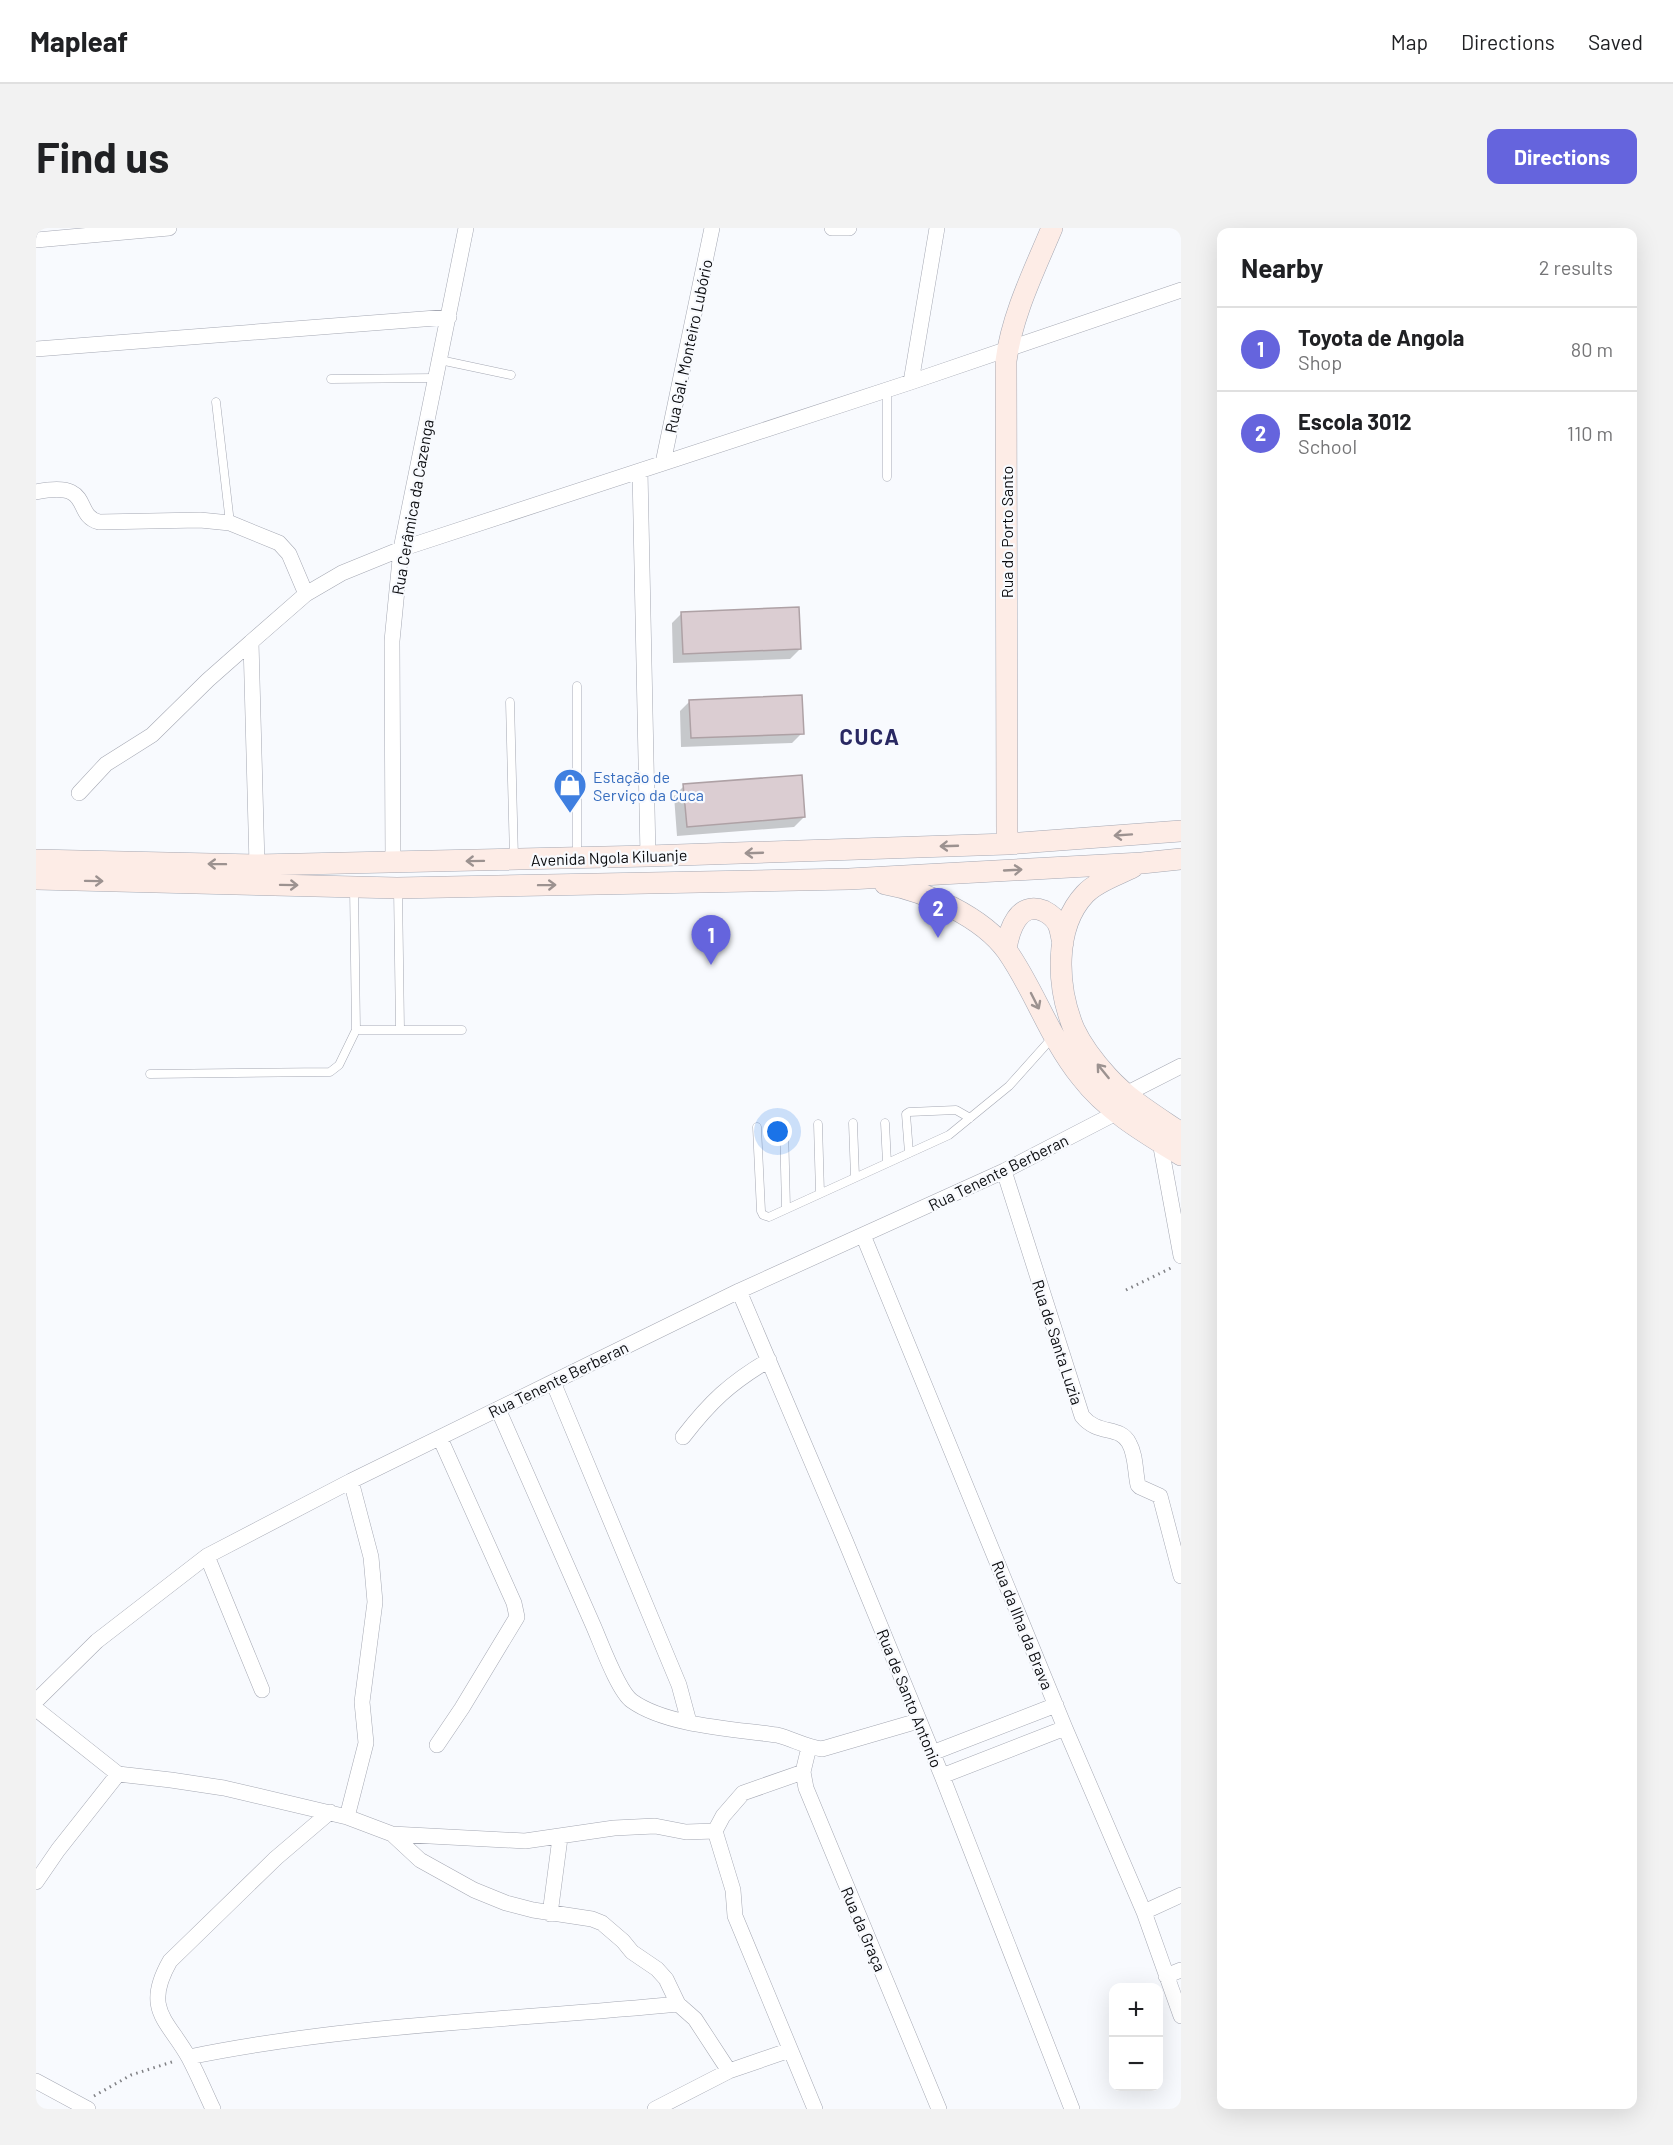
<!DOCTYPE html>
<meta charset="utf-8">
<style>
:root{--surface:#fff;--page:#f2f2f2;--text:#202124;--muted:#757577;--line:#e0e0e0;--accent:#6564dd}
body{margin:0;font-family:Barlow,sans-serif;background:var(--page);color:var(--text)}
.controls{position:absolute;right:18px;bottom:18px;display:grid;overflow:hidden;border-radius:12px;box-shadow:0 6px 24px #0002}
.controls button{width:54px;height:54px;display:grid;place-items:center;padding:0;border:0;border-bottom:2px solid var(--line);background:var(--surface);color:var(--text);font:30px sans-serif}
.you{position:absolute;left:742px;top:904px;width:21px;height:21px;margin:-15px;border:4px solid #fff;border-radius:50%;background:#1a73e8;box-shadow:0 0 0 9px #1a73e833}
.badge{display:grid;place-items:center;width:39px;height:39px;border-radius:50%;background:var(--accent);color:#fff;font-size:20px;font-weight:700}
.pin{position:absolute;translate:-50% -50px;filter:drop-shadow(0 2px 3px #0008)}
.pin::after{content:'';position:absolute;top:32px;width:21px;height:18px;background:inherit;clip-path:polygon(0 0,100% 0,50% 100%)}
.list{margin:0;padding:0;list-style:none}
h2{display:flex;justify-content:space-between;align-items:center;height:78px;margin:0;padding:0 24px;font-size:26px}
h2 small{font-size:20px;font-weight:400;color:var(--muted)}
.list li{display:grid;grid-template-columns:39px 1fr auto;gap:18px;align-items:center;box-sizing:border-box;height:84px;padding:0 24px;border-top:2px solid var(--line)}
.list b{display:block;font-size:22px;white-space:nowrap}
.list p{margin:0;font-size:20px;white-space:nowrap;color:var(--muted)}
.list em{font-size:20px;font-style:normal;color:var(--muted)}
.map{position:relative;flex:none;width:1145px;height:1881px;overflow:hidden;border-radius:12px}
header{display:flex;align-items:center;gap:36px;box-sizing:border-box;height:84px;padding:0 30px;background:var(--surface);border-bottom:2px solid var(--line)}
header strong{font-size:28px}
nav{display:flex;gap:33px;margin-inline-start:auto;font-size:21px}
.intro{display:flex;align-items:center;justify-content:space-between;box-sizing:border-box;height:144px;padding:0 36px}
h1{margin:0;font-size:42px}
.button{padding:15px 27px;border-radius:12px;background:var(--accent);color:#fff;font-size:21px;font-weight:700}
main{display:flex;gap:36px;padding:0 36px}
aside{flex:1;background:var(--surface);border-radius:12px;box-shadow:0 6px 24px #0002}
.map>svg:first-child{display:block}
</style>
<header>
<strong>Mapleaf</strong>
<nav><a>Map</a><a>Directions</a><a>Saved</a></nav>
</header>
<div class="intro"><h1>Find us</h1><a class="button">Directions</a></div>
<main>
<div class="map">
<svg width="1145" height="1881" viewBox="0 0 1145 1881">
<rect width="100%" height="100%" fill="#f8fafe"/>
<path fill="#0003" d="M646,385l118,36 -10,10 -117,4 -1,-40z
M654,473l112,32 -10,10 -111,4 -1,-36z
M648,558l120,31 -10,10 -117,9 -3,-40z"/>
<path fill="#dbcdd2" stroke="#aea1a5" stroke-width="1.5" d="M763,379l2,42 -118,5 -2,-42z
M766,467l2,39 -113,4 -2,-38z
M766,547l3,42 -118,10 -4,-43z"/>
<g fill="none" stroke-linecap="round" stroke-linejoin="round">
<g stroke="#a5a8b3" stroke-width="9">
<path id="lane" d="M404,132l71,15
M295,151l105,-1
M180,174l14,121
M851,249v-88
M474,474l4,156
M541,629v-171
M318,660l2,142
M362,661l2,140
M114,846l180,-2 9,-7 17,-35h106
M817,895l2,54
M849,895l2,40
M782,896l2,69
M748,898l2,82
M721,899l4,84 2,4 6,2 180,-82 60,-49 43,-48
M873,925l-3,-39 3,-2 47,-2 14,8"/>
</g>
<g stroke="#a5a8b3" stroke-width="16">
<path id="street" d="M796,0h17
M0,12l133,-12
M0,121l413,-32
M875,154l26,-154
M627,235l49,-235
M604,243l8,385
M0,264c59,-12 36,23 63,30l101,-2 30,3 49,20 10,11 17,40
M43,565l27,-29 46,-29 56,-55 43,-38
M357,635l-1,-222 9,-92 65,-321
M221,637l-6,-223 55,-48 36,-21 59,-24 510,-167 270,-92
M1090,866l55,-28
M1124,914l21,114
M968,943l78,245c16,20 38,9 47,27 7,12 6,29 9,42l2,2 20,9 21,80
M827,1007l202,493 79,184 37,104
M703,1063l106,249 97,236 130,333
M517,1154l126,303 10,37
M462,1181c31,72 63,144 95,216 8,18 25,66 39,76 35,25 103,28 145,34 16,4 29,12 45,14l96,-28
M647,1209c27,-35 47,-54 86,-77
M171,1328l55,134
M0,1473l61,-60 110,-85 144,-75 202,-99 186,-91 265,-120 112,-58
M0,1481l82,65 53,6 53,8 123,29 45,17 28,26 54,30 32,13 27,7 59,9 10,4 21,18 9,11 25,17 9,10 12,25 17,15 34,52
M401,1517l25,-37 55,-91 -3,-14 -74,-165
M773,1519l-6,25 3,16 133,321
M896,1525l124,-48
M767,1544l-60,21 -20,23 -8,15 18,59 2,26 80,193
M906,1548l123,-48
M311,1589l19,-74 -4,-41 13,-100 -4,-45 -20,-76
M356,1606l133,7 89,-13 41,-2 31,6 29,-1
M0,1654l22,-32 60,-76
M1108,1684l37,-17
M514,1686l10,-76
M1130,1748l15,-6
M153,1829c161,-33 326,-37 489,-53
M0,1853l52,28
M177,1881c-8,-17 -15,-34 -24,-51 -21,-38 -47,-48 -19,-97l106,-103 54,-46
M619,1881l74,-38 61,-21"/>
</g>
<g stroke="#a5a8b3" stroke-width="22">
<path id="secondary" d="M971,616l-1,-483c6,-46 28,-90 46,-133
M0,632l221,5 391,-9 359,-12 174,-13
M1097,639c-15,8 -36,14 -48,27 -32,34 -28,94 -11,135 8,17 22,35 34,48 21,23 48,39 73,56
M0,651l361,9 452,-9 293,-16 39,-4
M849,656c40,7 98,33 122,67 28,40 42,86 74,126 26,34 64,56 100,78
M970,721c3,-18 12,-49 38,-38 6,3 11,7 14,13 3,6 3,13 5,19"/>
</g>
<path stroke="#808185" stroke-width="3" stroke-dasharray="1.5 4.5" stroke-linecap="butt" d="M1090,1062l45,-22
M58,1868l37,-21 44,-14"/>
<use href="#lane" stroke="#fff" stroke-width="8"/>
<use href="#street" stroke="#fff" stroke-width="15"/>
<use href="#secondary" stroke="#fdece6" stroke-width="21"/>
</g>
<defs><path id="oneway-shaft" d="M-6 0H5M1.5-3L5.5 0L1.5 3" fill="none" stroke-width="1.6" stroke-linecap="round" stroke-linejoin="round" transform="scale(1.5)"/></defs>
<g stroke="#9c9290">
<use href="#oneway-shaft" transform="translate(1087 607) rotate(176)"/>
<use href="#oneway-shaft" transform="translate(913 618) rotate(178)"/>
<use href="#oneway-shaft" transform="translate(718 625) rotate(178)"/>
<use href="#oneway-shaft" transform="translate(439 633) rotate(179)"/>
<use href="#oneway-shaft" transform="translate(181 636) rotate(-179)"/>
<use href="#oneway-shaft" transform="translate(977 642) rotate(-3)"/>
<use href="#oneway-shaft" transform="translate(58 653) rotate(1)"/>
<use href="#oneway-shaft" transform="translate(253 657) rotate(1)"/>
<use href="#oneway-shaft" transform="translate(511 657) rotate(-1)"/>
<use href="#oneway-shaft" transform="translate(999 773) rotate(63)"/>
<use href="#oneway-shaft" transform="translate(1067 843) rotate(-129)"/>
</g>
<defs>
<g id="shop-pin" transform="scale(1.725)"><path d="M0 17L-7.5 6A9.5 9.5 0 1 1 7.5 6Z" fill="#3f7fe0" stroke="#f8fafe"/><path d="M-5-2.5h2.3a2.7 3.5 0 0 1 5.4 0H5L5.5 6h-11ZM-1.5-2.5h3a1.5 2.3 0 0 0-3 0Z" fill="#fff"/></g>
</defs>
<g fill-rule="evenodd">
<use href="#shop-pin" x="534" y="557"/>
</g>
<g text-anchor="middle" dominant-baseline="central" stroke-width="4.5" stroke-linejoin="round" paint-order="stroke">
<g font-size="16" fill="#0b0c0f" stroke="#f8fafe">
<text transform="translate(652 118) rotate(-78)">Rua Gal. Monteiro Lubório</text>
<text transform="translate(376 279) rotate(-80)">Rua Cerâmica da Cazenga</text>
<text transform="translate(970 304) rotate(-90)">Rua do Porto Santo</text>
<text transform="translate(573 629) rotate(-2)">Avenida Ngola Kiluanje</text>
<text transform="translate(962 944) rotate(-26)">Rua Tenente Berberan</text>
<text transform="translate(1022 1114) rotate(72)">Rua de Santa Luzia</text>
<text transform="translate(522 1151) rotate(-26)">Rua Tenente Berberan</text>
<text transform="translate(987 1397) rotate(68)">Rua da Ilha da Brava</text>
<text transform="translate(874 1470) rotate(68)">Rua de Santo Antonio</text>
<text transform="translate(828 1701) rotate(67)">Rua da Graça</text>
</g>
<g font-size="16" fill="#366cbe" stroke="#f8fafe" text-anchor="start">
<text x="557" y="548">Estação de<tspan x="557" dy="18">Serviço da Cuca</tspan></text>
</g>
<g font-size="22" font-weight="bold" letter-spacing="1.5" fill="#292862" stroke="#f8fafe">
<text x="834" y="508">CUCA</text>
</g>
</g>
</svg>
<div class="controls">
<button>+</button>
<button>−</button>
</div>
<div class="you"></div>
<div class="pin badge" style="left:675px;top:737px">1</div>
<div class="pin badge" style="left:902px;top:710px">2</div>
</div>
<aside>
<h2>Nearby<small>2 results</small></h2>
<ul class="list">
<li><span class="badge">1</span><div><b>Toyota de Angola</b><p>Shop</p></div><em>80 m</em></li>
<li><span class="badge">2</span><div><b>Escola 3012</b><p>School</p></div><em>110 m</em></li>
</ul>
</aside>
</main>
